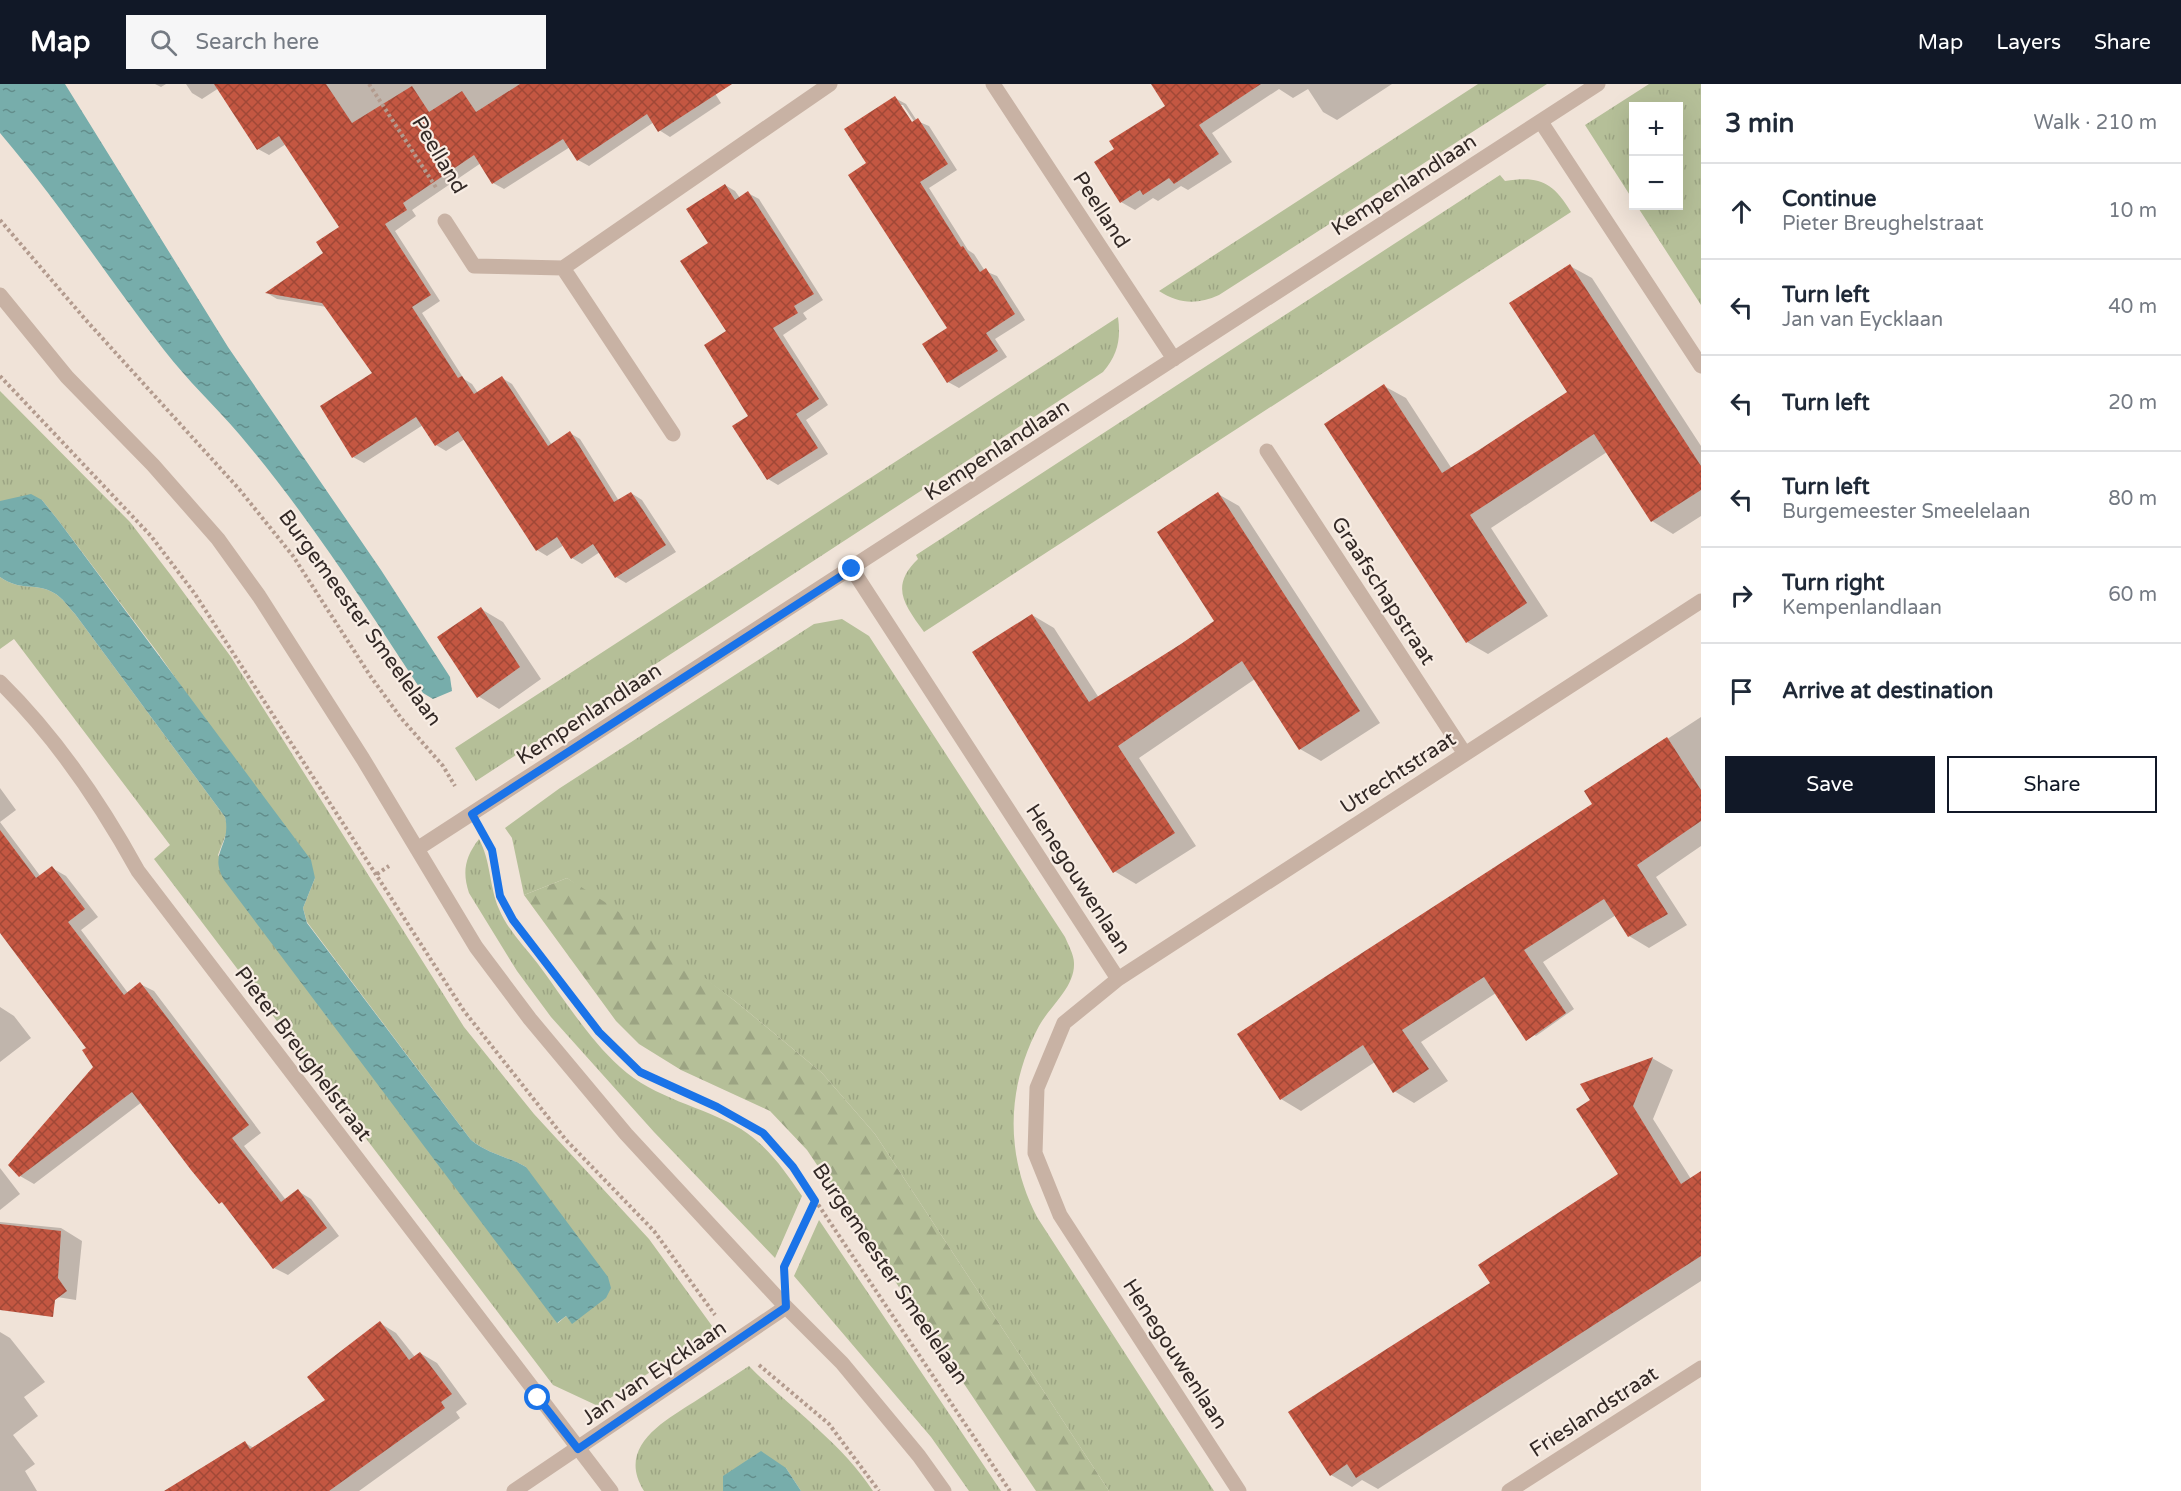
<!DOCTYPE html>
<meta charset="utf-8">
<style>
:root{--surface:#fff;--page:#f6f6f7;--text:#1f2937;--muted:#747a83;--line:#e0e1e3;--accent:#111827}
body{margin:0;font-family:"Varela Round",sans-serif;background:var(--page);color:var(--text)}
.controls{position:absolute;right:18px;top:18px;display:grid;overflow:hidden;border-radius:0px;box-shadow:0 6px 24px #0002}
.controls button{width:54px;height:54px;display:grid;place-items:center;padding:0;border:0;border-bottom:2px solid var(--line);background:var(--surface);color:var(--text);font:30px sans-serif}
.stop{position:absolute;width:18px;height:18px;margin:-14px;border:4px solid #1a73e8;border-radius:50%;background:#fff}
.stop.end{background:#1a73e8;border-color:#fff;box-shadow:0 2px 6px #0008}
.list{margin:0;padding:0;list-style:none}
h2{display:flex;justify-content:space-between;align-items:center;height:78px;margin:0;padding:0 24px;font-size:26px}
h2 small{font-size:20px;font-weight:400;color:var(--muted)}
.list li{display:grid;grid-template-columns:39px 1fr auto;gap:18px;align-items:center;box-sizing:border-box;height:96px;padding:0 24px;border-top:2px solid var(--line)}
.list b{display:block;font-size:22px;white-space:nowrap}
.list p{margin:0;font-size:20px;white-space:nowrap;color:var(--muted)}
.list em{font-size:20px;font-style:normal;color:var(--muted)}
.actions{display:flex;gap:12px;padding:18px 24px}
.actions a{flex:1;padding:14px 0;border:2px solid var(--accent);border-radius:0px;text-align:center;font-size:21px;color:var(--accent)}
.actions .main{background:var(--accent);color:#fff}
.icon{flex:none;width:33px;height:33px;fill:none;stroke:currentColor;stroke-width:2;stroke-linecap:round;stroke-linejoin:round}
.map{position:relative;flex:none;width:1701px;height:1407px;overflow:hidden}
header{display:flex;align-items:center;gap:36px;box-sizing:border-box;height:84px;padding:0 30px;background:var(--accent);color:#fff}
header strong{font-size:28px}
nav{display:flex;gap:33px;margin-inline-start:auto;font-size:21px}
.search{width:420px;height:54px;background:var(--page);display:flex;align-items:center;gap:15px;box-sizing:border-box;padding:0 21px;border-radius:0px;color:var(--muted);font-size:22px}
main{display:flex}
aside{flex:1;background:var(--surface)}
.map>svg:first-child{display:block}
</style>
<header>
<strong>Map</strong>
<div class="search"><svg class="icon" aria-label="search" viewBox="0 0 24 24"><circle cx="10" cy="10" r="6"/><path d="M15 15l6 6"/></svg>Search here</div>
<nav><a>Map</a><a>Layers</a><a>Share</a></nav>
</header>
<main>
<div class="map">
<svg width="1701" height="1407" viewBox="0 0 1701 1407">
<defs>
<pattern id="grass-tufts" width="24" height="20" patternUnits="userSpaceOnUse" patternTransform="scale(1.5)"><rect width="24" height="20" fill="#b5bf98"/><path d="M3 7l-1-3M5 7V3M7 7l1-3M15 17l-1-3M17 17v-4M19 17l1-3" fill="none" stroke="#9ca483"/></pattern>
<pattern id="forest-firs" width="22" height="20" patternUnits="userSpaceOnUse" patternTransform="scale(1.5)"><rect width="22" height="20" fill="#b5bf98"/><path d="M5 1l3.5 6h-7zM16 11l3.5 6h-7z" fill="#9ca483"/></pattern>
<pattern id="water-ripples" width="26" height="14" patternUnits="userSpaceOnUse" patternTransform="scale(1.5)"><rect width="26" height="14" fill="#77adab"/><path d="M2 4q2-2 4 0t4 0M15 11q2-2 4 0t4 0" fill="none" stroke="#628d8b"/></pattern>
<pattern id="building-cross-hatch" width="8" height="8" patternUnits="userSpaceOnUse" patternTransform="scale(1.5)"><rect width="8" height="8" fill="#c45742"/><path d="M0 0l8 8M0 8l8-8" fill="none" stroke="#a04837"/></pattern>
</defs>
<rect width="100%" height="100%" fill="#f0e3d8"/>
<path fill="url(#grass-tufts)" d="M1478,0h69l-328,211c-22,10 -40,9 -60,-4z
M1649,0h52v221l-64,-99h41v-100h-44l-1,94 -48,-75z
M1500,91l5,6c34,-5 47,0 66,31l-647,420c-19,-27 -35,-45 -6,-73l-2,-4z
M1118,233c3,22 0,37 -15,55l-627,409 -21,-33z
M0,307l130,131 40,52 61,83 233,370 70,87 115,125 66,91 -117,76 -45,-21 -399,-526 16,-14 -156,-206 -14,10v-72c21,15 36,5 54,16 8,4 15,15 21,21l150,203 3,12 -10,26 340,468 8,-7 6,7 -46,-156c-19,-11 -38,-13 -55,-27l-164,-218 -4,-14 12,-30 -157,-225 -100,-133 -16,-20 -42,1z
M842,535l27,17 196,301c3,7 9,18 9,26 1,24 -24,43 -35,63 -33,62 -34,129 -2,191l177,274h-105l-234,-357 -53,-61 -87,-72 -168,-123 -43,17 -12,-57 -7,-10 55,-40 254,-164z
M479,755c12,22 10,47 20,70 8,20 26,38 39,55 26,35 50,74 82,103 35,32 82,39 121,62 27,17 44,42 61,67l-27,62 -121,-126 -103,-115 -34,-46 -48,-78c-7,-21 -4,-36 10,-54z
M819,1136l182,271h-32l-38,-54 -137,-161z
M749,1282c41,42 91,75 124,125h-72l-15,-23 -62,8 -1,15h-79c-28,-44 20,-70 50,-89 18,-12 37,-24 55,-36z"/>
<path fill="url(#forest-firs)" d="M567,794l44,28 124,95 87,72 53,61 234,357h-73l-229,-341 -37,-39 -89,-41 -42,-26 -23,-23 -92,-126z"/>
<path fill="url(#water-ripples)" d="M0,0h65l163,263 153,223 69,107 2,14 -19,8 -10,-6c-58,-88 -115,-178 -184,-259 -24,-28 -52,-54 -75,-84 -56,-72 -105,-148 -164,-217z
M31,410l11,6 16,20 253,340 4,18 -12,30 4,15 164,217c17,14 36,16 55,27l82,110 3,11 -5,10 -34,26 -6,-8 -9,7 -333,-443c-16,-28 8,-34 1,-63l-150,-203c-6,-6 -13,-17 -21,-21 -18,-11 -33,-1 -54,-16v-76z
M761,1367l25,17 15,23h-78v-15z"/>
<path fill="#0003" fill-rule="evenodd" d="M155,0h11l-5,3z
M186,0h523l12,19 -51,34 -11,-7 -5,-8 -65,44 -11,-6 -8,-13 -66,42 -11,-6 -12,-20 -69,47 4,6 -21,15 45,70 -18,12 42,66 8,5 6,9 24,-15 10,6 40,61 18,-12 10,6 39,62 12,-8 11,7 34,52 -50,31 -10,-6 -16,-25 -18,12 -10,-6 -8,-13 -17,11 -10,-6 -72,-111 -19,12 -10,-6 -13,-20 -59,38 -11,-6 21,-84 -47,-66 -50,-8 -10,-6 58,-40 16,-26 -55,-83 -17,11 -11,-6 -39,-61 -17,11 -10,-6z
M1153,0h239l-55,36 -14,-8 -15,-23 -15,9 -14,-9 -67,44 20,29 -44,28 -7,-4 -23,15 -5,-3 -18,12 -14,-8 -5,-52 51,-44z
M895,14l11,6 11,17 12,5 28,44 -28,18 39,62 6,4 11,17 12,5 28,44 -30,19 12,18 -48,31 -11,-6 1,-53 -81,-166zM899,21h4l15,22 -3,2z
M725,101l10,6 5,7 8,-5 11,6 64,101 -20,13 4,6 -24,16 45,70 -22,15 22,34 -50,31 -10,-6 -40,-148 -18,-88z
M1570,182l22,12 109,168v70l-28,18 -21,-13 -45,-69 -116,76 57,88 -60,38 -21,-12 -83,-256 22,12 46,71 117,-77z
M1218,410l21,12 141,217 -59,38 -21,-12 -45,-70 -116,79 57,88 -60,38 -22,-13 -82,-256 22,13 45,70 117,-77z
M481,525l22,13 38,57 -42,30 -21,-13z
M1701,633v129l-45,31 31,48 -38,23 -20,-12 -13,-21 -73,47 31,47 -38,27 -20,-12 -20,-31 -75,49 27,39 -34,22 -20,-12 -19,-29 -74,49 -20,-12 313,-295 -8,-12z
M0,704l16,22 -16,12 41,55 11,-9 14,8 32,41 -17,13 47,63 12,-9 14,7 28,37 79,105 -17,13 42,54 12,-9 13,8 28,37 -51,39 -14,-7 -132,-166 -108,82 -14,-8 -10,-11 85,-98 -7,-19 -88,-117z
M0,923l14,9 17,22 -31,24z
M1652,974l21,12 -20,49 38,60 10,-7v109l-323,208 -16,-9 -10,7 -21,-12 161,-191 128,-110 -42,-65z
M0,1084l20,26 -20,16z
M0,1138l61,6 21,13 -6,59 -76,-12z
M380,1239l16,10 19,24 5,-4 17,10 30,41 -11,8 4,6 -101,73h-190l76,-48 9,5 73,-47z
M0,1248l10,6 35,44 -21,15 14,19 -25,19 22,29 -10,7 12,20h-37z"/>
<path fill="url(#building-cross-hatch)" d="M214,0h112l26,39 60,-37 17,26 33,-21 14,21 44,-28h212l-74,48 -11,-18 -70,47 -14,-22 -71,45 -18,-29 -71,48 4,7 -22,14 46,71 -19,12 46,71 4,-2 12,18 28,-18 46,70 22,-15 44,71 17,-10 35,53 -51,33 -22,-34 -22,15 -14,-22 -21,14 -78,-120 -23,15 -19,-29 -64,41 -32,-52 52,-33 -50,-70 -57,-10 58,-40 -7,-11 23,-15 -60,-91 -22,14z
M1151,0h110l-62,41 20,29 -45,30 -5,-6 -26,17 -3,-5 -20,13 -26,-41 20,-13 -5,-8 56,-35z
M895,12l17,26 6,-4 30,46 -28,18 41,65 2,-1 17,26 6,-4 29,46 -29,19 12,18 -51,32 -25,-39 25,-16 -99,-153 18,-12 -22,-34z
M725,100l10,16 13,-9 66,103 -20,12 4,7 -25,15 46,71 -23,15 22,34 -51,32 -35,-54 16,-10 -44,-71 22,-14 -46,-70 28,-18 -22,-34z
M1570,180l131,202v24l-50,32 -57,-88 -124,81 57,88 -61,40 -142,-219 60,-40 58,89 37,-23 88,-58 -58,-89z
M1218,408l142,219 -61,39 -57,-89 -124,85 57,87 -62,40 -141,-221 60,-38 57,88 92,-58 33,-23 -57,-89z
M481,523l39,60 -43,31 -40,-61z
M1667,653l34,53v31l-64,44 31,49 -40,23 -24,-38 -80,51 42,63 -40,28 -42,-64 -82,53 27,39 -36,24 -30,-48 -83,55 -43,-66 355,-230 -8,-13z
M0,746l36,48 16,-12 33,43 -17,13 56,73 16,-13 109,143 -17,13 49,64 17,-13 29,39 -54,41 -51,-67 -3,2 -28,-34 -59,-78 -113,85 -11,-12 85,-98 -11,-17 4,-2 -86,-115z
M1653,973l-20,49 48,78 20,-13v85l-345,222 -9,-14 -17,12 -42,-64 202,-129 -12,-18 140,-91 -42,-65 14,-9 -10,-16z
M0,1140l61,7 -3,47 9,13 -12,9 -2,17 -53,-7z
M380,1237l29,39 11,-8 32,42 -11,8 4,6 -116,83h-165l81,-50 5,8 75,-49 -18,-23z"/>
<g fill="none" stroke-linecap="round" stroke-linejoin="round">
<path stroke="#b39b8e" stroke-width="4" stroke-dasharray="3 3" stroke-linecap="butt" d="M369,0l68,105
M0,136l85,99 154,170 54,67 78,121 30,41 42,48 12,20
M0,292l151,160 44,58 269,417 102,129 88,91 61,84
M487,758l5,8 8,46 13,24 86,112 41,40 77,35 46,26 30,34 217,324
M377,790l12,-8
M787,1176l28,-59
M759,1281l70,59 50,67"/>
<path stroke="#c8b2a4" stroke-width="15" d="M993,0l181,275
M1541,38l160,244
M445,137l29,45 89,2 267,-184
M563,184l110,166
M0,211l67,82 86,88 65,74 41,57 104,163 113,188 54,72 96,115 160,173 56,56 77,93 25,35
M1267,367l198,303
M852,485l266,410
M0,598c56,55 100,120 138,189l473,620
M417,765l1181,-765
M514,1407l272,-184
M1239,1407l-179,-276 -25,-62 2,-65 27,-65 54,-44 583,-378
M1509,1407l192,-123"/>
</g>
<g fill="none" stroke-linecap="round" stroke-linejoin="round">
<path stroke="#1a73e8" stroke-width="8" d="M538,1314l40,51 208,-142 -2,-40 31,-66 -22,-34 -30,-34 -46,-26 -77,-35 -41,-40 -86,-112 -13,-24 -8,-46 -20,-36 380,-245"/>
</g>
<g text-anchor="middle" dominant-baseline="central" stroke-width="4.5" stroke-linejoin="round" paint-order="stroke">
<g font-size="21" fill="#332926" stroke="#f8ede4">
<text transform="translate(439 71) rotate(59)">Peelland</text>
<text transform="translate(1404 101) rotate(-33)">Kempenlandlaan</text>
<text transform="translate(1101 126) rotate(57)">Peelland</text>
<text transform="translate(997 366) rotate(-33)">Kempenlandlaan</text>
<text transform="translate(1383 507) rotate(57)">Graafschapstraat</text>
<text transform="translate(360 534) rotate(54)">Burgemeester Smeelelaan</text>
<text transform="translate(589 630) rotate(-33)">Kempenlandlaan</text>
<text transform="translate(1398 689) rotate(-33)">Utrechtstraat</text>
<text transform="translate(1078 795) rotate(57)">Henegouwenlaan</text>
<text transform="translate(303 970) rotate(53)">Pieter Breughelstraat</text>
<text transform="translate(890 1190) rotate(56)">Burgemeester Smeelelaan</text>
<text transform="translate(1175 1270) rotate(57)">Henegouwenlaan</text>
<text transform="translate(654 1289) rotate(-34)">Jan van Eycklaan</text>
<text transform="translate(1594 1328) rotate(-33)">Frieslandstraat</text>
</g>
</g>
</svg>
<div class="controls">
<button>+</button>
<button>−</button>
</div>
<div class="stop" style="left:538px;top:1314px"></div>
<div class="stop end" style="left:852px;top:485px"></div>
</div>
<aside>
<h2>3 min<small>Walk · 210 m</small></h2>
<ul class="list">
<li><svg class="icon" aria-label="ahead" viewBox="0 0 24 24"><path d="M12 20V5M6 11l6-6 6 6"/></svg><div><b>Continue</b><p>Pieter Breughelstraat</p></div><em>10 m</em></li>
<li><svg class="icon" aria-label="left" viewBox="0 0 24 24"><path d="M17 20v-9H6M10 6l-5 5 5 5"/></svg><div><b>Turn left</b><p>Jan van Eycklaan</p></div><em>40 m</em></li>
<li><svg class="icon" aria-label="left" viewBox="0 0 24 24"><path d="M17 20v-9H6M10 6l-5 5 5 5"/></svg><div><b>Turn left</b></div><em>20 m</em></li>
<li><svg class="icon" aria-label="left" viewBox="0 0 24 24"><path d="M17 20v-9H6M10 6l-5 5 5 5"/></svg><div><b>Turn left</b><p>Burgemeester Smeelelaan</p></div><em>80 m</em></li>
<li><svg class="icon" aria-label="right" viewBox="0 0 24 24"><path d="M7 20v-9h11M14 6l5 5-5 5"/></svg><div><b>Turn right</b><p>Kempenlandlaan</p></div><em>60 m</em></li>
<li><svg class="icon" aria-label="arrive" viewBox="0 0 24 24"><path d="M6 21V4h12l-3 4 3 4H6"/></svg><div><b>Arrive at destination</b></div></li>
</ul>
<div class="actions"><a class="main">Save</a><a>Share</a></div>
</aside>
</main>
